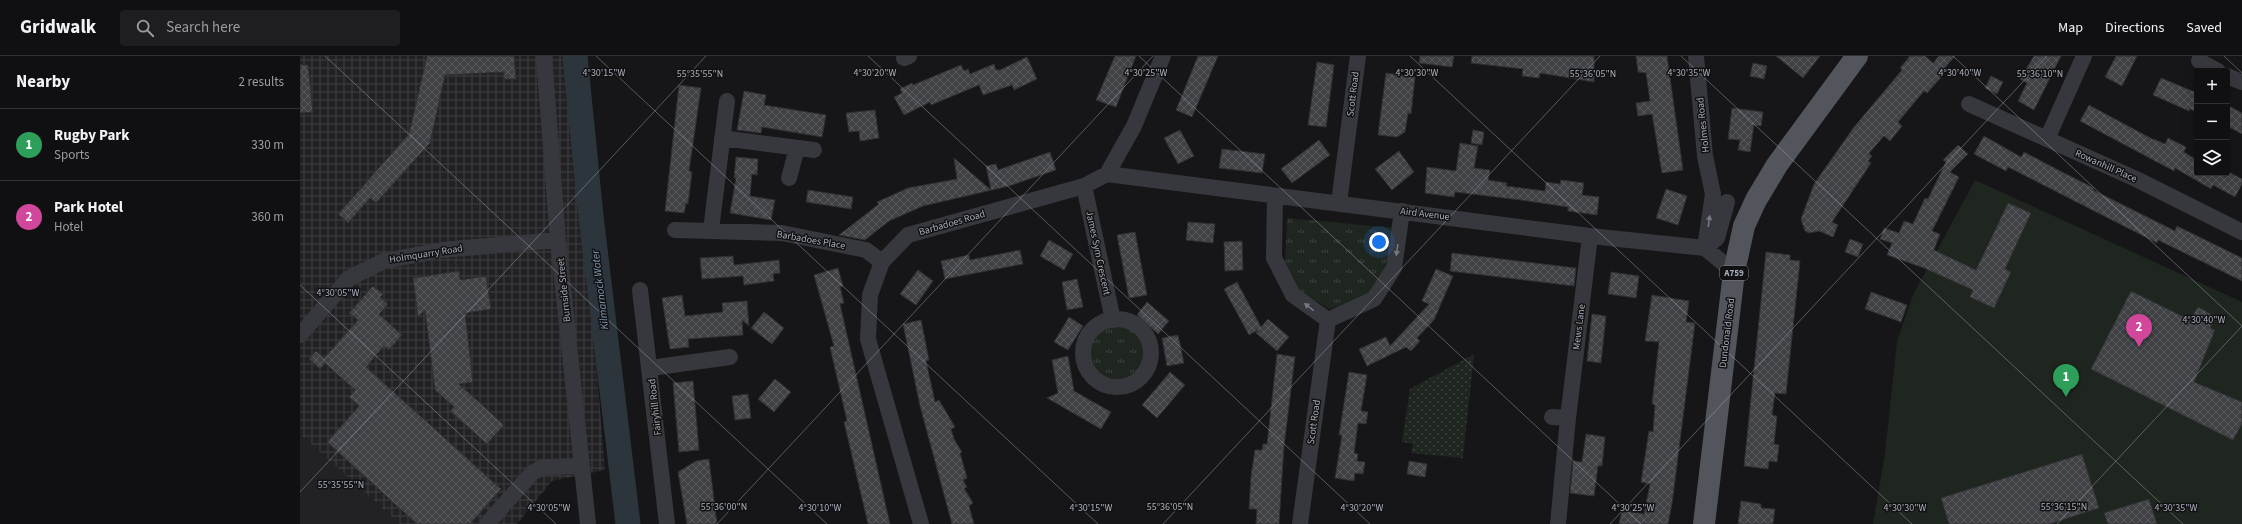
<!DOCTYPE html>
<meta charset="utf-8">
<style>
:root{--surface:#101012;--page:#1e1e20;--text:#f1f3f6;--muted:#9c9d9f;--line:#303032;--accent:#db2777}
body{margin:0;font-family:"Source Sans 3",sans-serif;background:var(--page);color:var(--text)}
.controls{position:absolute;right:12px;top:12px;display:grid;overflow:hidden;border-radius:4px;box-shadow:0 4px 16px #0002}
.controls button{width:36px;height:36px;display:grid;place-items:center;padding:0;border:0;border-bottom:1px solid var(--line);background:var(--surface);color:var(--text);font:20px sans-serif}
.you{position:absolute;left:1079px;top:186px;width:14px;height:14px;margin:-10px;border:3px solid #fff;border-radius:50%;background:#1a73e8;box-shadow:0 0 0 6px #1a73e833}
.badge{display:grid;place-items:center;width:26px;height:26px;border-radius:50%;background:var(--accent);color:#fff;font-size:13px;font-weight:700}
.pin{position:absolute;translate:-50% -33px;filter:drop-shadow(0 1px 2px #0008)}
.pin::after{content:'';position:absolute;top:21px;width:14px;height:12px;background:inherit;clip-path:polygon(0 0,100% 0,50% 100%)}
.list{margin:0;padding:0;list-style:none}
h2{display:flex;justify-content:space-between;align-items:center;height:52px;margin:0;padding:0 16px;font-size:17px}
h2 small{font-size:13px;font-weight:400;color:var(--muted)}
.list li{display:grid;grid-template-columns:26px 1fr auto;gap:12px;align-items:center;box-sizing:border-box;height:72px;padding:0 16px;border-top:1px solid var(--line)}
.list b{display:block;font-size:15px;white-space:nowrap}
.list p{margin:0;font-size:13px;white-space:nowrap;color:var(--muted)}
.list em{font-size:13px;font-style:normal;color:var(--muted)}
.icon{flex:none;width:22px;height:22px;fill:none;stroke:currentColor;stroke-width:2;stroke-linecap:round;stroke-linejoin:round}
.map{position:relative;flex:none;width:1942px;height:468px;overflow:hidden}
header{display:flex;align-items:center;gap:24px;box-sizing:border-box;height:56px;padding:0 20px;background:var(--surface);border-bottom:1px solid var(--line)}
header strong{font-size:19px}
nav{display:flex;gap:22px;margin-inline-start:auto;font-size:14px}
.search{width:280px;height:36px;background:var(--page);display:flex;align-items:center;gap:10px;box-sizing:border-box;padding:0 14px;border-radius:4px;color:var(--muted);font-size:15px}
main{display:flex}
aside{flex:1;background:var(--surface)}
.map>svg:first-child{display:block}
</style>
<header>
<strong>Gridwalk</strong>
<div class="search"><svg class="icon" aria-label="search" viewBox="0 0 24 24"><circle cx="10" cy="10" r="6"/><path d="M15 15l6 6"/></svg>Search here</div>
<nav><a>Map</a><a>Directions</a><a>Saved</a></nav>
</header>
<main>
<aside>
<h2>Nearby<small>2 results</small></h2>
<ul class="list">
<li><span class="badge" style="background:#2e9e5b">1</span><div><b>Rugby Park</b><p>Sports</p></div><em>330 m</em></li>
<li><span class="badge" style="background:#d1479c">2</span><div><b>Park Hotel</b><p>Hotel</p></div><em>360 m</em></li>
</ul>
</aside>
<div class="map">
<svg width="1942" height="468" viewBox="0 0 1942 468">
<defs>
<pattern id="industrial-grid" width="8" height="8" patternUnits="userSpaceOnUse"><rect width="8" height="8" fill="#222225"/><path d="M0 4h8M4 0v8" fill="none" stroke="#3f3f43"/></pattern>
<pattern id="grass-tufts" width="24" height="20" patternUnits="userSpaceOnUse"><rect width="24" height="20" fill="#1e261f"/><path d="M3 7l-1-3M5 7V3M7 7l1-3M15 17l-1-3M17 17v-4M19 17l1-3" fill="none" stroke="#3c433d"/></pattern>
<pattern id="garden-dots" width="8" height="8" patternUnits="userSpaceOnUse"><rect width="8" height="8" fill="#1e261f"/><path d="M2 2h.1M6 6h.1" fill="none" stroke="#3c433d" stroke-width="1.8" stroke-linecap="round"/></pattern>
<pattern id="building-cross-hatch" width="8" height="8" patternUnits="userSpaceOnUse"><rect width="8" height="8" fill="#404145"/><path d="M0 0l8 8M0 8l8-8" fill="none" stroke="#595a5e"/></pattern>
</defs>
<rect width="100%" height="100%" fill="#161618"/>
<path fill="#222225" d="M0,378l100,90h-100z"/>
<path fill="url(#industrial-grid)" d="M0,0h271l34,414 -53,11 -35,43h-117l-100,-90z"/>
<path fill="url(#grass-tufts)" d="M987,162l107,10 -11,51 -21,21 -33,9 -29,-18 -15,-29z
M789 298a28 28 0 1 1 56 0a28 28 0 1 1-56 0Z"/>
<path fill="url(#garden-dots)" d="M1174,298l-11,104 -52,-5 2,-9 -11,-2 8,-53z"/>
<path fill="#1e261f" d="M1675,124l267,122v222h-369l12,-71 12,-112 16,-46z"/>
<g fill="none" stroke-linecap="round" stroke-linejoin="round">
<path stroke="#2c353c" stroke-width="25" d="M275,0l16,160 37,308"/>
</g>
<path fill="url(#building-cross-hatch)" stroke="#303034" d="M127,0h87l2,23h-12v-7l-59,3 -15,68 -54,60 -6,-5 -22,25 -10,-9 71,-80z
M815,0h21l-20,51 -20,-7z
M898,0h20l-26,61 -16,-7z
M1120,0h34l-2,11 -33,-4z
M1172,0h122v26l-54,-9 -1,5 -17,-2 1,-7 -52,-6z
M1336,0h31l16,114 -21,3 -10,-59 -14,2 -2,-13 14,-2 -4,-28 -8,-1z
M1476,0h44l-17,22z
M1610,0h15l8,7 6,-7h16l-13,15 3,2 -18,20 -3,-2 -26,31 4,4 -12,15 -6,-5 -15,17 3,3 -4,5 3,2 -39,59 6,3 -5,12 -14,-6 -10,2 -4,-2 -4,-12 13,-35 40,-57 48,-57 -2,-2z
M1734,0h27l-27,54 -16,-9 9,-18 -7,-4z
M1816,0h21l-15,30 -17,-9z
M727,1l10,22 -23,11 -2,-5 -29,10 -4,-10 -48,20 -1,-3 -26,13 -10,-18 8,-4 -2,-4 12,-6 1,2 48,-20 3,6 4,-2 2,5 24,-10 2,6h4z
M1017,6l17,3 -8,62 -18,-2z
M1453,7l14,3 -3,13 -14,-3z
M0,9h8l5,47 -13,1z
M1086,17l29,4 -4,37 -3,-1 -3,19 -8,5 -19,-2z
M1691,20l12,6 -6,12 -12,-6z
M1861,22l36,15v19l-7,-3 -1,2 -36,-16z
M379,29l22,3 -12,83 3,1 -4,32 -2,-1 -2,10 -19,-2z
M444,35l22,4 -2,10 62,10 -4,22 -60,-10 -1,6 -24,-3z
M1789,49l65,35v-1l11,5 3,-6 18,9 -2,5 13,8v13h23l6,4 3,-5 13,7v5l-7,13 -22,-12 -2,4 -36,-21 -1,3 -94,-50z
M1927,49l15,8v21l-15,-8z
M1432,52l31,4 -2,14 -7,-1 -4,27 -12,-2 2,-10 -12,-1z
M575,54l4,28 -19,3 -1,-10 -10,1 -3,-19z
M880,74l14,26 -16,8 -14,-26z
M1173,74l11,2 -2,13 -11,-2z
M1684,80l37,21 3,-5 38,20 32,16 -1,2 82,41 2,-5 65,32v23l-84,-41 -1,3 -149,-76 -2,4 -32,-17z
M1019,84l11,15 -38,28 -11,-14z
M1160,87l18,3 -4,22 16,2 -2,10 19,3 -1,3 39,5 1,-9 14,2 1,-4 23,3 -2,12 17,2 -2,18 -29,-4v-4l-47,-7 -66,-8 -1,5 -29,-4 2,-26 29,4z
M1658,89l10,9 -18,18 9,5 -27,54 8,3 -6,16 42,20 32,-67 23,10 -26,56 6,3 -17,36 -24,-11 3,-7 -49,-22 -37,-13 5,-12 -12,-4 4,-11 15,5 5,-12 9,3 12,-26 3,1 18,-37 -3,-2z
M922,93l43,5 -3,19 -43,-5z
M1099,95l15,21 -22,18 -17,-21z
M750,96l6,18 -47,16 -86,20 -34,15 -24,19 -26,-5 40,-31 -2,-2 31,-14 49,-9 -3,-21 37,32 -5,-24 10,-2 2,6z
M436,101l22,2 -1,16 -5,-1 -2,22 25,4 -4,20 -41,-7 6,-35h-2z
M1366,133l21,7 -9,29 -22,-7z
M508,134l45,7 -2,12 -45,-7z
M888,166l27,2 -2,19 -27,-3z
M835,176l12,63 -18,3 -12,-63z
M1550,183l13,5 -5,13 -13,-5z
M749,184l24,14 -9,16 -24,-14z
M942,185l1,29 -18,1 -1,-29z
M720,194l3,14 -78,15 -4,-18 28,-6 1,5z
M1466,196l24,3v5l10,1 -14,133 -11,-1 -3,22 5,1 -3,28 5,1 -2,17 -8,-1 -1,8 -24,-3z
M1152,197l124,15 -2,18 -124,-15z
M433,200l1,9 45,-5 1,13 -7,1 1,7 -30,4 -1,-9 -41,3 -2,-21z
M538,212l5,18 -3,1 4,16 -4,1 50,220h-22l-24,-102 3,-1 -17,-74 4,-1 -20,-71z
M1136,213l17,7 -19,44 -17,18 3,3 -9,10 -5,-4 -39,19 -8,-17 27,-12 4,9 39,-42 -7,-3z
M618,214l15,11 -17,24 -16,-11z
M159,215l1,9 26,-4 5,33 -26,4 8,69 -14,2 45,41 -17,19 -37,-33 4,-4 -19,-17 -10,-80 -7,7 -5,-39z
M1311,216l28,4 -3,22 -28,-4z
M777,223l6,28 -16,3 -5,-28z
M937,226l24,45 7,-8 21,18 -12,14 -21,-18 2,-3 -9,5 -25,-46z
M73,230l10,8 -3,3 8,7 -9,10 23,21 -13,15 -5,-4 -18,21 135,122 -31,35h-53l-90,-82 32,-36 -10,-9 6,-7 -30,-27 -5,6 -11,-10 7,-8 8,7 34,-38 -9,-7z
M1831,235l59,29 8,-13 18,10 -6,11 5,2 -21,52 48,20v22l-9,16 -142,-71z
M1571,236l36,13 -6,17 -36,-13z
M382,239l3,21 38,-4 -1,-9 25,-2 2,25 -7,-6 1,15 -55,4 1,8 -19,2 -8,-51z
M1352,239l37,6 -3,21 9,1 -23,181 -4,20h-49l3,-14 22,4 6,-30 -9,-2 8,-51 4,1 2,-27 -3,-1 7,-62 -14,-1z
M847,246l22,19 -11,13 -21,-19z
M464,256l20,16 -12,16 -21,-16z
M1292,258l14,2 -5,47 -14,-2z
M769,261l14,9 -15,24 -14,-8z
M621,264l8,40 -3,1 9,41 4,-2 16,27 -4,2 3,10 8,13 -2,1 7,25 -4,2 4,7 -3,1 9,15 -4,3 5,18h-22l-32,-118 -17,-82z
M878,279l6,28 -17,3 -5,-28z
M977,298l18,3 -11,89 -5,78h-23l1,-15h-8l2,-33 4,-26h7l1,-6h4z
M768,300l6,35 37,21 -10,17 -54,-31 11,-5 -6,-33z
M870,316l15,13 -28,33 -15,-13z
M1049,316l18,3 -6,36 7,1 -2,12 -8,-1 -4,30 4,1 -1,7 8,1 -2,12 -8,-1 -1,8 -19,-3 7,-43h-3z
M475,323l16,13 -17,20 -16,-13z
M393,325l6,69 -20,2 -6,-69z
M448,338l3,24 -16,2 -3,-24z
M1286,378l19,3 -3,29h-4l-4,30 -24,-3 3,-32 9,1z
M1782,398l17,54 -49,16h-101l-8,-26z
M409,403l8,65h-30l-9,-52 18,-11z
M1109,405l18,3 -2,13 -18,-3z
M1849,443l8,25h-49l-4,-11z
M1441,445l20,3v4l14,1 -2,15h-35z"/>
<g fill="none" stroke-linecap="round" stroke-linejoin="round">
<path stroke="#37383d" stroke-width="16" d="M244,0l14,184 30,284
M1396,0l9,100 8,38 -8,54
M604,2l5,-2
M1899,5l19,10
M1927,20l15,6
M1669,48l167,75 106,53
M422,82l92,12
M1747,83l37,-83
M807,118l483,62 115,12 29,24
M807,118l27,-48 29,-70
M489,122l8,-30
M784,130l29,134
M975,140l-1,62 19,37 35,25 46,-21 20,-31 8,-57
M1039,147l19,-147
M375,174l107,3 84,17 16,12
M411,174l16,-129
M1405,192l12,-10 10,-36
M340,234l27,234
M783 297a34 34 0 1 1 68 0a34 34 0 1 1-68 0Z
M0,279l49,-57 35,-17 58,-11 116,-10
M350,312l80,-11
M1252,361l16,1
M187,468l45,-51 11,-6 39,-1
M621,468l-53,-185 2,-44 12,-33 26,-27 176,-49 23,-12
M1000,468l28,-204
M1258,468l10,-106 22,-182"/>
<path stroke="#53555c" stroke-width="22" d="M1404,468l30,-252 10,-46 12,-26 21,-35 80,-109"/>
</g>
<defs><path id="oneway-solid" d="M-6-.8H1V-3.2L6.5 0L1 3.2V.8H-6Z"/></defs>
<g fill="#757881">
<use href="#oneway-solid" transform="translate(1409 165) rotate(-82)"/>
<use href="#oneway-solid" transform="translate(1097 194) rotate(98)"/>
<use href="#oneway-solid" transform="translate(1009 251) rotate(-143)"/>
</g>
<path fill="none" stroke="#a8adb8" stroke-width="1" stroke-opacity="0.45" d="M25,0l502,468M296,0l502,468M568,0l502,468M839,0l502,468M1110,0l502,468M1381,0l502,468M1653,0l289,270M1924,0l18,17M0,229l256,239M0,436l406,-436M417,468l436,-468M863,468l437,-468M1310,468l437,-468M1757,468l185,-198"/>
<g text-anchor="middle" dominant-baseline="central" stroke-width="3" stroke-linejoin="round" paint-order="stroke">
<rect fill="#111113" stroke="#7b7e86" stroke-width="1" x="1420" y="210" width="28" height="14" rx="3"/>
<g font-size="9" font-weight="bold" fill="#a8adb8">
<text x="1434" y="217">A759</text>
</g>
<g font-size="10" fill="#a8adb8" stroke="#111113">
<text transform="translate(1053 38) rotate(-83)">Scott Road</text>
<text transform="translate(1403 69) rotate(-96)">Holmes Road</text>
<text transform="translate(1806 110) rotate(24)">Rowanhill Place</text>
<text transform="translate(1125 158) rotate(7)">Aird Avenue</text>
<text transform="translate(652 167) rotate(-16)">Barbadoes Road</text>
<text transform="translate(511 184) rotate(10)">Barbadoes Place</text>
<text transform="translate(798 197) rotate(78)">James Sym Crescent</text>
<text transform="translate(126 198) rotate(-9)">Holmquarry Road</text>
<text transform="translate(264 234) rotate(-96)">Burnside Street</text>
<text transform="translate(1279 271) rotate(-83)">Mews Lane</text>
<text transform="translate(1427 277) rotate(-83)">Dundonald Road</text>
<text transform="translate(355 351) rotate(-96)">Fairyhill Road</text>
<text transform="translate(1014 366) rotate(-82)">Scott Road</text>
</g>
<g font-size="11" font-style="italic" fill="#7f9bb3" stroke="#111113">
<text transform="translate(300 234) rotate(-97)">Kilmarnock Water</text>
</g>
</g>
<g font-size="10" text-anchor="middle" fill="#a8adb8" stroke="#111113" stroke-width="3" stroke-linejoin="round" paint-order="stroke">
<text x="304" y="20">4°30'15"W</text>
<text x="575" y="20">4°30'20"W</text>
<text x="846" y="20">4°30'25"W</text>
<text x="1117" y="20">4°30'30"W</text>
<text x="1389" y="20">4°30'35"W</text>
<text x="1660" y="20">4°30'40"W</text>
<text x="400" y="21">55°35'55"N</text>
<text x="1293" y="21">55°36'05"N</text>
<text x="1740" y="21">55°36'10"N</text>
<text x="38" y="240">4°30'05"W</text>
<text x="1904" y="267">4°30'40"W</text>
<text x="41" y="432">55°35'55"N</text>
<text x="424" y="454">55°36'00"N</text>
<text x="870" y="454">55°36'05"N</text>
<text x="1764" y="454">55°36'15"N</text>
<text x="249" y="455">4°30'05"W</text>
<text x="520" y="455">4°30'10"W</text>
<text x="791" y="455">4°30'15"W</text>
<text x="1062" y="455">4°30'20"W</text>
<text x="1333" y="455">4°30'25"W</text>
<text x="1605" y="455">4°30'30"W</text>
<text x="1876" y="455">4°30'35"W</text>
</g>
</svg>
<div class="controls">
<button>+</button>
<button>−</button>
<button><svg class="icon" aria-label="layers" viewBox="0 0 24 24"><path d="M12 4l9 5-9 5-9-5zM3 14l9 5 9-5"/></svg></button>
</div>
<div class="you"></div>
<div class="pin badge" style="left:1766px;top:341px;background:#2e9e5b">1</div>
<div class="pin badge" style="left:1839px;top:291px;background:#d1479c">2</div>
</div>
</main>
